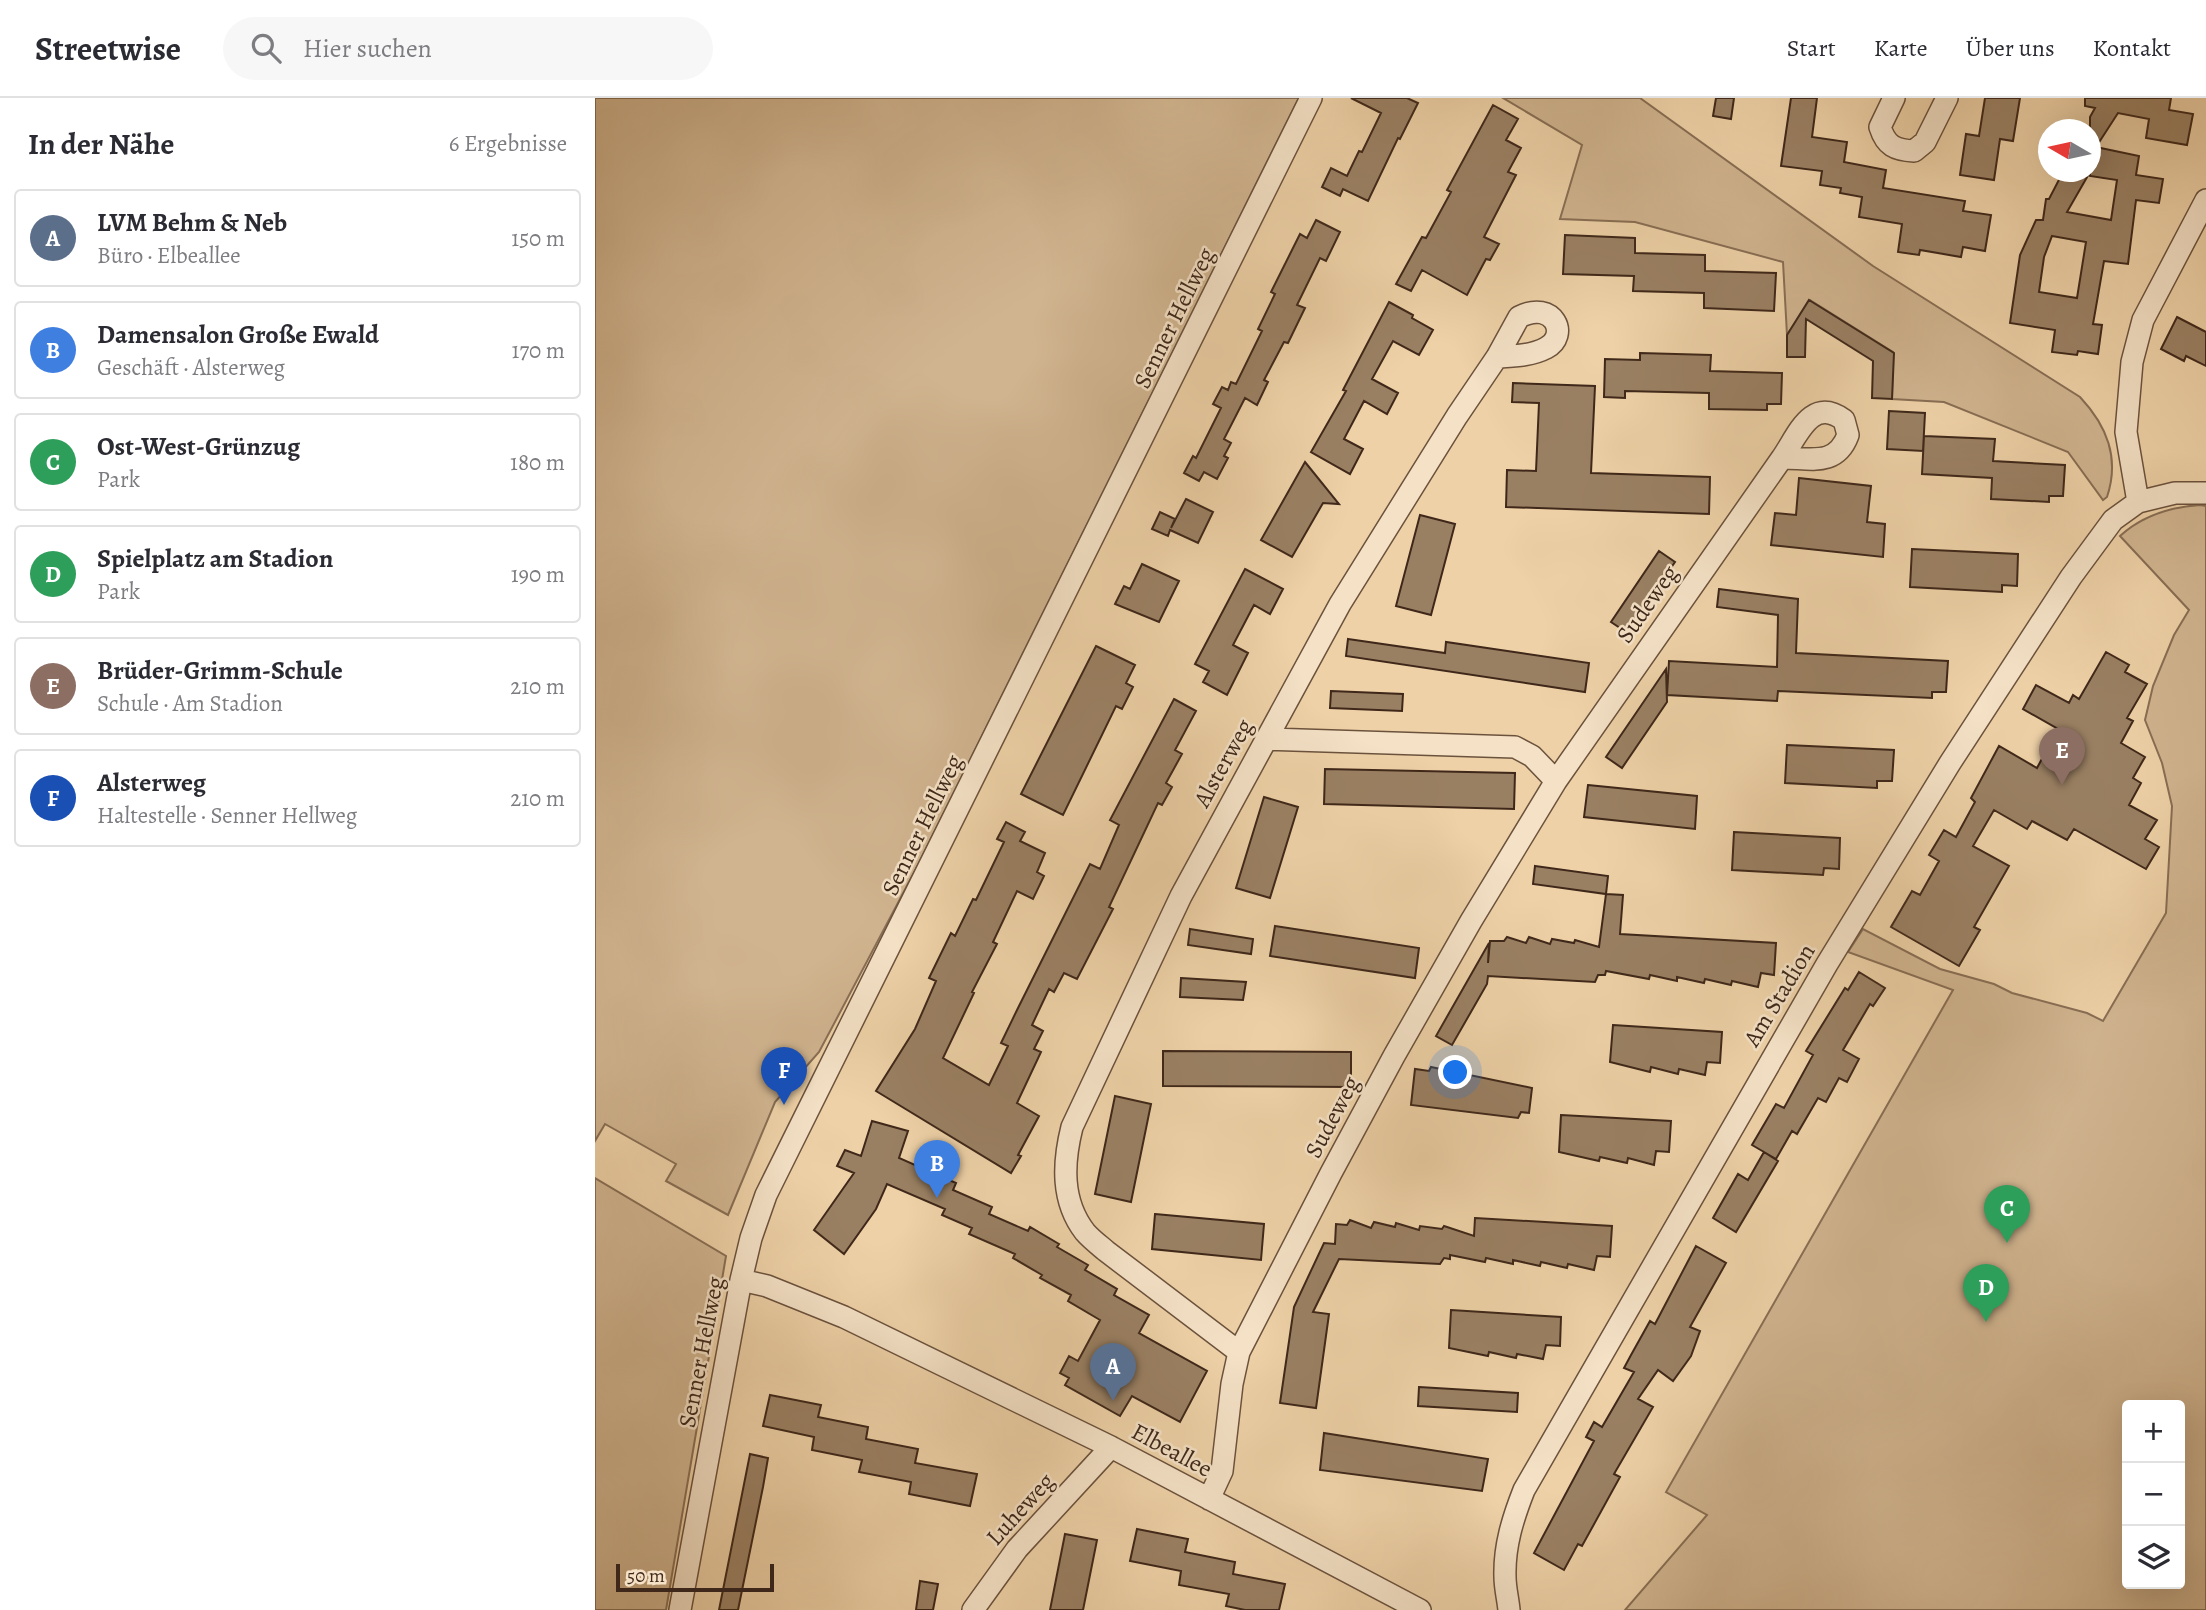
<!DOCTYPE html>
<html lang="de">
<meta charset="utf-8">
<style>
:root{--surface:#fff;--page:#f7f7f7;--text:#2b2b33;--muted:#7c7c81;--line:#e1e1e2;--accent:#111827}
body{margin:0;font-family:Alegreya,serif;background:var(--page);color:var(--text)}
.controls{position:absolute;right:21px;bottom:21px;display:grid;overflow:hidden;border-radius:7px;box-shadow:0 7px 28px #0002}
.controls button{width:63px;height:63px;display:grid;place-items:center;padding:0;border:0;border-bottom:2px solid var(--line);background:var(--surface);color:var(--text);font:35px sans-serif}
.compass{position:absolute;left:1443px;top:21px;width:63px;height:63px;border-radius:50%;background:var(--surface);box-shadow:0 7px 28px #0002;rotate:279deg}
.scale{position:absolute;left:21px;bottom:18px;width:158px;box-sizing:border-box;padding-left:7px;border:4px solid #3f281a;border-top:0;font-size:19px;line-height:24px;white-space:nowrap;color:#3f281a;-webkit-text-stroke:5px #f4e1c6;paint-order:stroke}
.you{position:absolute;left:861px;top:975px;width:24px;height:24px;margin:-18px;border:5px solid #fff;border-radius:50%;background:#1a73e8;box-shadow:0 0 0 10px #1a73e833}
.badge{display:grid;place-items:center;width:46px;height:46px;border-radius:50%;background:var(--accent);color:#fff;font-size:23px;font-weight:700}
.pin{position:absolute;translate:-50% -58px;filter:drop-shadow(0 2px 4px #0008)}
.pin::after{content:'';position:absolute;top:37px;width:24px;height:21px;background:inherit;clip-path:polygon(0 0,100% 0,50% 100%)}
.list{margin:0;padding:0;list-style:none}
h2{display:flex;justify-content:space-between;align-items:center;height:91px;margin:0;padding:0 28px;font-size:30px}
h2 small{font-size:23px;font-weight:400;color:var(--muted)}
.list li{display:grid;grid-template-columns:46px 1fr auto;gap:21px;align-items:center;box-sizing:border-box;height:98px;margin:0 14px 14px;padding:0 14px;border:2px solid var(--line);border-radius:7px}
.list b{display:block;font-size:26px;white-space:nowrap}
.list p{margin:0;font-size:23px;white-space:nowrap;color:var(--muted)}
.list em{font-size:23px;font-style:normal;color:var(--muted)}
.icon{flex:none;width:38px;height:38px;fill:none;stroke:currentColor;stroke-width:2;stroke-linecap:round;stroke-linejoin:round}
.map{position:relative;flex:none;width:1611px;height:1512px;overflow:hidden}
header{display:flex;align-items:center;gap:42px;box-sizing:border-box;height:98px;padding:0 35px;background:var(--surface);border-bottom:2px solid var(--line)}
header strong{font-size:33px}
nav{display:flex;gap:38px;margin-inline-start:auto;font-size:24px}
.search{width:490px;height:63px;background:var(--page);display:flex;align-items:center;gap:18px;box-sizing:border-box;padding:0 24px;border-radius:38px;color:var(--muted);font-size:26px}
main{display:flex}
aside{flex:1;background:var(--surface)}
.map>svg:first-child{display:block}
</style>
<header>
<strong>Streetwise</strong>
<div class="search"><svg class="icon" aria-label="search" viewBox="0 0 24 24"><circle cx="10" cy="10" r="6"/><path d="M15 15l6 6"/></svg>Hier suchen</div>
<nav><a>Start</a><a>Karte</a><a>Über uns</a><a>Kontakt</a></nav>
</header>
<main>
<aside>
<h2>In der Nähe<small>6 Ergebnisse</small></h2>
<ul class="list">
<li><span class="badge" style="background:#5c6f8a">A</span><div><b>LVM Behm &amp; Neb</b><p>Büro · Elbeallee</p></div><em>150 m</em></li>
<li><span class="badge" style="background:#3f7fe0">B</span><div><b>Damensalon Große Ewald</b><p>Geschäft · Alsterweg</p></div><em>170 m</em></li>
<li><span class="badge" style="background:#2e9e5b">C</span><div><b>Ost-West-Grünzug</b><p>Park</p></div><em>180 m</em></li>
<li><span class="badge" style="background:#2e9e5b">D</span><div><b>Spielplatz am Stadion</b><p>Park</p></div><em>190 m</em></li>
<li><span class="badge" style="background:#8d6e63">E</span><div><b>Brüder-Grimm-Schule</b><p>Schule · Am Stadion</p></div><em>210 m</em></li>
<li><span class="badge" style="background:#1a4fb4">F</span><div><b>Alsterweg</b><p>Haltestelle · Senner Hellweg</p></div><em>210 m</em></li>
</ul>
</aside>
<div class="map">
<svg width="1611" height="1512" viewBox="0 0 1611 1512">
<rect width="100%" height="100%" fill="#eed1a7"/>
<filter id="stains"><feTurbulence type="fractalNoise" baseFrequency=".00286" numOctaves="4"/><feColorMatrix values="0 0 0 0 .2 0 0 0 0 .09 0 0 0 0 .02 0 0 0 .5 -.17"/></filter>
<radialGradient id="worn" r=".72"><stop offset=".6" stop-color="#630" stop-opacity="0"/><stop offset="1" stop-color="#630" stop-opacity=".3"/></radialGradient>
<path fill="#d0b48f" stroke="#886e54" stroke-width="2" fill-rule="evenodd" d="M0,0h704l-381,767 -99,187 -44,50 -47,113 -62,-34 10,-17 -71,-40 -10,17z
M908,0h137l233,168 207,131c27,29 40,61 27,100l-4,3 -35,-48 -124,-50 -52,-3 1,-47 -83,-52 -23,35 -4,-73 -148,-40 -75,-3 22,-74z
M1605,407l6,1v1104h-581l82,-95 -41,-23 287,-502 -105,-38 15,-23 77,40 54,15 18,9 75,20 16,8 63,-108 6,-107 -10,-43 -17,-43 8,-34 21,-51 15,-25 -69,-74c23,-21 50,-29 80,-31zM1532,1307h53v179h-53z
M0,1080l131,78 -60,354h-71z"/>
<path fill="#9a8063" stroke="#3f281a" stroke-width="2" fill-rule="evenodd" d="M756,0h56l11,5 -18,36 -2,-1 -30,63 -25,-12 -3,7 -18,-9 9,-19 16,8 12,-25 3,1 19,-39z
M1121,0h18l-3,21 -18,-3z
M1196,0h26l-5,39 35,5 -3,20 42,8 -3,18 82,13 -2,10 28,4 -6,36 -22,-4 -2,10 -41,-7 -1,5 -21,-3 4,-28 -43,-7 3,-20 -22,-4 1,-5 -21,-3 2,-14 -41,-5z
M1390,0h35l-7,43 -13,-2 -6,41 -34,-5 6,-41 13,2z
M1490,0h86l-2,12 24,4 -6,31 -41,-7 3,-19 -31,-6 -22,34 43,9 -3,19 27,4 -4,24 -23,-3 -8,64 -24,-3 -11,63 9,1 -4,29 -20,-3 -1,4 -25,-3 3,-22 -45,-7 10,-68 16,-35h7l3,-21h3l14,-27h27l-23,40 44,8 6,-40 -27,-4v-59l5,-9 -10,-2zM1457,138l34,6 -9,56 -38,-6 5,-35z
M898,7l25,14 -12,21 15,8 -13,24 8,3 -32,62 15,7 -9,16 -4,-1 -19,36 -45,-25 -11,21 -15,-7 26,-47 4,1 25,-46 -4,-2z
M721,122l24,12 -14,29 -6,-3 -23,47 8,3 -17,35 -4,-1 -20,38 4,2 -11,23 -12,-7 -21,41 7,4 -7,13 4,2 -11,21 -13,-7 -5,9 -15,-8 9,-17 3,2 25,-50 -8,-4 9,-17 6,3 3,-8 5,2 26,-53 -4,-2 17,-35 -4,-2 29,-58 7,4z
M970,137l70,3v15l70,2v16l71,2 -2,38 -70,-3v-15l-71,-2 1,-15 -71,-2z
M1214,202l85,53 -2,46 -20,-1 1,-37 -67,-42 -1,38h-18v-22z
M794,204l24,13 -1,3 21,12 -14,25 -26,-14 -21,38 26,14 -11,21 -23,-13 -20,38 19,10 -13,25 -39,-22 35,-61 -3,-1z
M1582,219l29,15v34l-20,-10 -2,5 -23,-12z
M1045,255l71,2 -1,16 72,2 -1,31h-14v6l-58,-1v-16l-84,-2v7l-21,-1 1,-38 35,1z
M918,285l82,3 -4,87 119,4 -1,37 -203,-7 1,-37 29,1 3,-68 -27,-1z
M1294,313l36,2 -2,38 -36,-2z
M1329,338l71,3 -2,22 72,4 -2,31h-14v6l-58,-3 1,-21 -70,-4z
M710,364l34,42 -16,-1 -31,54 -31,-17z
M1204,380l72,8 -4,36 18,2 -2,33 -112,-12 4,-32 21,2z
M591,401l27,13 -15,31 -28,-13 -2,6 -16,-7 8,-17 15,7 -4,9z
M825,417l35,9 -24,91 -35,-9z
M1317,451l106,5 -1,32 -15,-1v7l-92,-5z
M1064,453l16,11 -49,70 -15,-10z
M547,466l37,17 -20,41 -44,-18 9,-18 6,3z
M650,471l38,20 -13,25 -16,-9 -21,40 15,8 -21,42 -24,-13 6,-11 -14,-7z
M1124,491l79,10 -2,54 152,8 -2,31h-14v6l-154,-7 -1,10 -110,-6 2,-34 108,6 1,-52 -61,-8z
M753,541l97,14 1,-11 143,21 -4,29 -239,-36z
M501,548l39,19 -9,18 7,4 -11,22 -6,-3 -53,109 -42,-21z
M1511,554l23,13 -4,7 22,12 -20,34 6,3 -12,22 24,14 -12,21 8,5 -12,22 28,15 -12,19 14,8 -13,22 -72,-40 -7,11 -35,-19 -5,8 -33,-19 -21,36 36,20 -35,61 6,3 -21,36 -68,-39 21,-36 8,4 19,-34 -10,-6 15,-25 12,7 19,-35 -4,-4 28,-52 38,22 21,-39 -35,-20 13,-24 33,18 4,-8 6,4z
M1071,571l1,33 -45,66 -16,-11z
M736,593l72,3 -1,17 -72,-3z
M579,601l22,12 -21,39 7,4 -16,29 6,4 -10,18 -4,-2 -49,104 4,2 -36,70 -13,-6 -10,19 -5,-3 -17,36 11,6 -9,18 7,3 -24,51 22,13 -21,39 3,1 -10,17 -135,-82 39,-62 21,-48 -7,-3 22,-45 4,3 18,-37 3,1 28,-58 -7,-3 9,-17 19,10 -5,9 25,12 -8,19 7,4 -11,23 -16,-8 -24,51 4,2 -25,48 2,1 -31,65 46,27 19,-39 -7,-3 17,-35 72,-144 10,5 19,-44 -9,-5z
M1192,647l107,5 -2,31h-15v7l-92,-5z
M730,671l190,4 -1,36 -190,-5z
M993,687l109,11 -2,33 -111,-12z
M669,699l34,10 -28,91 -34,-10z
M1139,734l106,6 -1,31 -15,-1 -1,7 -91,-5z
M940,768l73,10 -2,18 -73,-10z
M1011,796l17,1 -3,39 156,9 -2,32 -13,-2 -3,14 -26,-6 -1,4 -26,-6 -1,4 -27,-6v4l-27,-6 -1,4 -43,-8 -1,4h-7l-3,7 -107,-6 -1,8 -35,61 -16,-9 53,-93 -1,20 2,-22h14l3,-4 19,6 3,-6 21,7 2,-5 22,4 1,-3 24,7z
M680,828l144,22 -4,30 -145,-22z
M595,831l63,10 -2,15 -63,-9z
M1264,874l26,16 -12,18 -3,-2 -27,46 16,9 -12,23 -8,-4 -13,24 -8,-4 -21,36 -5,-3 -16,28 -24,-14 24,-41 8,4 29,-53 -7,-4 39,-63 3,2z
M586,880l65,4 -3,18 -63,-3z
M1018,927l109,7 -2,31 -13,-1 -2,13 -26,-6 -1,5 -27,-7 -1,5 -40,-10z
M568,953l188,1v35l-188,-1z
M836,969l101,21 -3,25 -8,-1 -3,6 -107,-13 4,-36 14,2z
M520,998l36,8 -20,98 -36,-8z
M966,1017l110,6 -2,31 -13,-1 -2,14 -26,-7 -1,5 -27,-6 -1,4 -40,-9z
M277,1023l36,10 -9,27 57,25 -3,7 39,17 -3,7 39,17 2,-4 29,17 -2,3 31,18 -3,5 32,19 -3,6 35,20 -10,18 68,38 -27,51 -48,-26 -12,20 -55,-31 4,-7 -9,-5 9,-17 9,5 22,-41 -32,-19 3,-6 -31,-17 2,-3 -29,-17 2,-4 -46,-20 3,-6 -30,-13 3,-6 -58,-25 -11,25 -32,45 -30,-24 40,-57 -17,-7 8,-16 16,6z
M1169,1054l14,9 -42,71 -23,-14 25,-44 10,6z
M560,1116l109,10 -3,36 -109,-11z
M880,1120l137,8 -2,31 -13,-1 -3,14 -26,-6 -1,4 -26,-6 -1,4 -27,-6v4l-27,-6 -1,4 -35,-7v4l-6,-1 -4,6 -101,-5 -26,53 16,2 -13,94 -36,-5 14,-96 30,-64 11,1 1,-20 11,1 3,-5 21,8 3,-6 21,5 1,-4 23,7 1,-4 22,3 2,-3 30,10z
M1101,1148l30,17 -36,64 10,4 -9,25 -18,25 -15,-11 -20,29 15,8 -39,67 6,3 -38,69 -4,-2 -14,26 -30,-17 60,-112 -8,-4 8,-15 8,5 32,-55 -10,-4 7,-13 19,-34 5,3z
M856,1212l110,7 -1,29 -14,-1 -3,14 -26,-5 -1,4 -27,-6 -1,4 -39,-8z
M824,1289l99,6 -1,19 -99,-6z
M175,1297l51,10 -3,12 50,10 -2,12 52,10 -3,14 62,11 -7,32 -61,-12 2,-12 -52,-10 3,-12 -50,-10 2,-13 -51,-11z
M729,1335l164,26 -6,32 -162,-21z
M155,1356l18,4 -5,29 -25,123h-19z
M542,1431l51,10 -3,13 50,10 -2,12 52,10 -6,26h-34l-19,-4 3,-12 -50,-9 2,-14 -51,-10z
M470,1436l32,6 -14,70h-33z
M325,1483l18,3 -5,26h-17z"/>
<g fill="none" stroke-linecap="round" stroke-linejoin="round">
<g stroke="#6b523d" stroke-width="24">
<path id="minor" d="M1299,0l-14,29c6,19 15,23 34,24l11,-9 22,-44
M1543,404l-12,-70 6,-70 11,-42 63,-120
M671,641l249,8 17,9 24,25
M146,1182l26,6 77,31 267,130 309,163
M644,1254l-133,-101c-7,-6 -15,-12 -21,-19 -24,-31 -22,-69 -13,-105l109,-231 159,-292 117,-188 40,-59c16,-1 34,-1 49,-9 24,-12 8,-49 -27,-31l-22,40
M614,1401l13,-28 10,-87 7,-32 92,-179 63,-117 77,-135 85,-140 226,-323c29,0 54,9 66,-23l-4,-15c-33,-24 -46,15 -62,38
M85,1512l61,-330 10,-42 15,-43 545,-1097
M378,1512l44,-61 94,-102
M914,1512c-1,-11 -4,-22 -4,-33 -1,-31 8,-59 19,-87l303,-526 123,-201 121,-186 42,-57 25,-18 37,-9h31"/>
</g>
<use href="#minor" stroke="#f4e1c6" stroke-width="21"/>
</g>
<g text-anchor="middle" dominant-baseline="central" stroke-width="5" stroke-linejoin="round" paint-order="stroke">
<g font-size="24" fill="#3f281a" stroke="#f4e1c6">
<text transform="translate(579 220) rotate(-64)">Senner Hellweg</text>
<text transform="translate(1052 506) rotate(-55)">Sudeweg</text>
<text transform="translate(628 665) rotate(-61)">Alsterweg</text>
<text transform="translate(327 727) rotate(-64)">Senner Hellweg</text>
<text transform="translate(1184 897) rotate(-59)">Am Stadion</text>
<text transform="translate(737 1019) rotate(-62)">Sudeweg</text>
<text transform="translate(106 1254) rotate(-79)">Senner Hellweg</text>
<text transform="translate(577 1352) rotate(28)">Elbeallee</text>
<text transform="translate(425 1411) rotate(-48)">Luheweg</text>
</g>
</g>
<rect width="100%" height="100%" filter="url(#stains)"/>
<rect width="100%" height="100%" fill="url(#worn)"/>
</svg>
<div class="controls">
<button>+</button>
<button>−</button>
<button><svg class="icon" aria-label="layers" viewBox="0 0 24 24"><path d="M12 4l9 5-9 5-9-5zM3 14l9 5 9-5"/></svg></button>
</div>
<svg class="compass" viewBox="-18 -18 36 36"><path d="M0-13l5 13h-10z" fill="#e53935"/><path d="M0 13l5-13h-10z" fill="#7c7c81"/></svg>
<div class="scale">50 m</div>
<div class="you"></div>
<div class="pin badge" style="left:518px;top:1303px;background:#5c6f8a">A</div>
<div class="pin badge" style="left:342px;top:1100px;background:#3f7fe0">B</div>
<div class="pin badge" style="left:1412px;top:1145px;background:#2e9e5b">C</div>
<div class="pin badge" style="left:1391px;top:1224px;background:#2e9e5b">D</div>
<div class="pin badge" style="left:1467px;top:687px;background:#8d6e63">E</div>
<div class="pin badge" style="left:189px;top:1007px;background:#1a4fb4">F</div>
</div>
</main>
